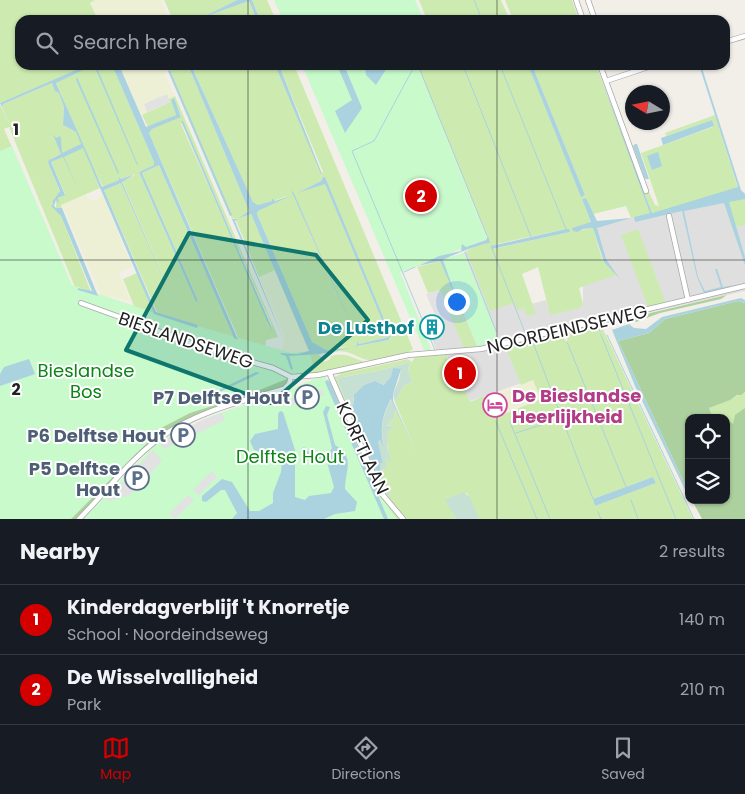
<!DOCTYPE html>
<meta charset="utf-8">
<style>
:root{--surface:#171b24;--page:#242831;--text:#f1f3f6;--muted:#9ea1a6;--line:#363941;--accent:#d40000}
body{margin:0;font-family:Poppins,sans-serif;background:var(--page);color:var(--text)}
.controls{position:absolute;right:15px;bottom:15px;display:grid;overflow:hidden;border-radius:10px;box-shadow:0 1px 4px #0004}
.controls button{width:45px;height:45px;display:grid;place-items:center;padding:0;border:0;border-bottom:1px solid var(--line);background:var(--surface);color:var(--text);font:25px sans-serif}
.compass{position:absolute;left:625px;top:85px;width:45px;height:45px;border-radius:50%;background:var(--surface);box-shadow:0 1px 4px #0004;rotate:280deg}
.you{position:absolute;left:456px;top:301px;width:18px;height:18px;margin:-12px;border:4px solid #fff;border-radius:50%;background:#1a73e8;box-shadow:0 0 0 8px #1a73e833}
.badge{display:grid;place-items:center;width:32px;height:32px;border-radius:50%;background:var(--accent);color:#fff;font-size:16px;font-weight:700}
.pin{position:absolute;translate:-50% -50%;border:2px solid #fff;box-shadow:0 1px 5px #0006}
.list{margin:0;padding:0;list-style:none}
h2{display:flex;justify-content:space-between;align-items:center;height:65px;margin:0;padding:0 20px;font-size:21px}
h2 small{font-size:16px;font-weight:400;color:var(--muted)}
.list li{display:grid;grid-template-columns:32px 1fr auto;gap:15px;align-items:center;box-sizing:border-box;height:70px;padding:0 20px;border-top:1px solid var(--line)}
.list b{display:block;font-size:19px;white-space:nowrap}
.list p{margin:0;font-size:16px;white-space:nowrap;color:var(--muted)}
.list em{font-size:16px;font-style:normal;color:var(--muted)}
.icon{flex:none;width:28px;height:28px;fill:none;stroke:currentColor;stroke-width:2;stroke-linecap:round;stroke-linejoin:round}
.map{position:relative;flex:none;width:745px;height:519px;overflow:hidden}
.search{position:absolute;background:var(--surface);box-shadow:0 1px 4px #0004;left:15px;right:15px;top:15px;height:55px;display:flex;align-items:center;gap:12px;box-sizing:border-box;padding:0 18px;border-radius:15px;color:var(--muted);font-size:19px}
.sheet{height:205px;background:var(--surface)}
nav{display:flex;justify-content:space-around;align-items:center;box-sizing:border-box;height:70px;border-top:1px solid var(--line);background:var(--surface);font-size:14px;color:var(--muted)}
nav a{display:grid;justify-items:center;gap:2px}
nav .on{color:var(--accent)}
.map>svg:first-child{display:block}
</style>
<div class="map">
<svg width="745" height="519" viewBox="0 0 745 519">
<rect width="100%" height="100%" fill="#f2efe9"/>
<path fill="#e0dfdf" d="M745,197v94l-238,53 15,39 -55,19 -20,-47 -9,-1 -14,-35 38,-12 -18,-47 23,-8 53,55 26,-7 4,12 33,-9v-18l25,-12 -15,-50 73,-10z"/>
<path fill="#eef0d5" d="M95,0h66l8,20h-71l-8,-18z
M119,65h62l-17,8 11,23 -6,3 1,3 -28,13z
M85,194l6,7 12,-5 29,71 -13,6 11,28 -29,-6 -39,-90z
M275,270l34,78 -1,4 -11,2 -16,-1 4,-16 -26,-60z
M535,380l8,20 -50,16 -7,-19z"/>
<path fill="#cdebb0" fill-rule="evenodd" d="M0,0h95l-5,3 8,17h-78v45h92l42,97v3l-15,7 57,130 2,-1 -56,-128 17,-8 1,2 74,171 4,-1 -89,-204 3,-4 29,-13 -8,-18 -2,2 5,15 -28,12 -6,-12 28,-13 -1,-3 6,-3 103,241 -12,3 -1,8 -188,-56 -68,-165 -5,2 8,18 -12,6v-48l11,22 -9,-20 1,-3 49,-21 7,10 5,14 -1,18 13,7 5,9 -25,-59 30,-16 -86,37zM182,121l89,202 3,10 -93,-209zM81,143l22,44 16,-7v-3l2,2 13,-5 1,1 -13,6 54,125 -55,-123 -17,7 53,122 40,13 -43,-11 -17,-41 -14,6 11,27 -43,-14 -30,-76 -9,-12 8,-12 -12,-29 4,-5 28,-12z
M164,0h73l-36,18 48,-17 8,19h-84z
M252,0h15l9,20h-16z
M419,0h82l9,20h-83z
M505,0h67l7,20h-66z
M181,65h7l61,146 -10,6 12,-3 24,56 -16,7 -24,-59 -3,1 -62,-149z
M191,65h84l47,109 1,-2 -44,-107h15l119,284c-11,10 -38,15 -52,9 -13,-5 -15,-9 -30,-5l-2,-2 20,-5 -23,4 -14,-8 -55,-128 1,-3 31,-16 -15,6 -2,-3v3l-14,4 -5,-3zM323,177l68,159 -1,4 -38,7 5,-2 1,-3 1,2 30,-7 -64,-153 -3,-1 -25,10 24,-12zM292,191l2,2 62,146z
M417,65h111l53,131 4,-1 -53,-130h64l55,148 -20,5 -5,-12 -33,8 -7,-16 -4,1 9,23 -10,8 12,-2 9,31 14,16 -37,13 4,16 -3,4 -30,7 -12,-48 -16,7 14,40 -9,2 -3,-8 -7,2 -3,-7 -24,8 -24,-60 22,-12zM566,229l4,3 -77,17 4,-5z
M715,115l23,73 -86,25 -27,-73 30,65 4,1 -18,-53 72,-26 -1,-7 -46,16 -1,-3z
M83,147l17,41 -39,17 1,3h-6v-8l9,-6 -14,-32z
M745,199v26l-9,2 -7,-25z
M638,229l28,74 -18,4 -27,-72z
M420,260l-2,7 22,-6 37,85 -13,2 -24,-57 -12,2 -11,-27 -1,-4z
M601,325l92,194h-214l-12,-26 -20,10 9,16h-52l-22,-26 -50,-115 9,-4h-8l68,-17h7l-63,16 63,-14 4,3 3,-5 32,-3 2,19 14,14 7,15 14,-6 9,19 11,-1 37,-15 -8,-19 -12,5 -16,-39 25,-5 3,3 4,-3 16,-3 7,-4 7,8 1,-11 10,2 17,-6 6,7 -2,-8zM410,362l-2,7 4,13 -8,3 -9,17 21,50 -20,-43 -3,10 -7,7 9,-1 -7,6 -1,13 3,17 -4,-2 -2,4 2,5 -5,3 1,9 8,14 -2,2 -34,-71 -17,-47 41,-7zM653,477l3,6 -61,23 -2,-7z
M317,352l8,10 5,-3 1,-3c17,-4 22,3 37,7l-45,10 -31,1 -4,-17z
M330,378l49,114 22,27h-13l-61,-139z
M745,392v16l-12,16h-3l-4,-6 -14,-2 -3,-8z"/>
<path fill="#add19e" d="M727,295l-6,4 -61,14 -24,9 -11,-1v-2z
M738,301l7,2v89l-4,3h-4l-7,5 -21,8 3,8 3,2h-26v75l-71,-152 31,-8 16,-14z
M287,378l1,6 -4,4 -81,26 -49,26 -77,79h-22l106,-96z
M745,408v111h-43l-10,-19h34v-82l7,6 2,-9z"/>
<path fill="#c6e0d4" d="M410,362l-2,7 4,13 -8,3 -9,17 -2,-8 6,-14 2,-11h-8l-1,8 -7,8 -10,-4 -11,4 -11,13v8l-4,1 1,6 -13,-35 41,-7z
M392,399l4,10 -3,10 -7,7 10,-1 -8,6 -1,16 4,15 -5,-3v10h-3c-3,10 3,17 7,25l-2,2 -4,-5 -13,-29 9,10v-9h3l-5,-21 2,-2 4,4c-5,-12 0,-35 8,-45z
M463,492l7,5 9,22h-23l-11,-19z"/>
<path fill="#c8facc" d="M274,0h141l9,20h-141z
M302,65h115l70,174 -87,33 31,78h-7z
M12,146l60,139 94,32 126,36 17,-2 5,17 -67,27 -57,18 -27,14 -92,92h-71v-368z
M464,253l35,86 -1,3 -21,4 -31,-76 -3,-11z
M324,375l9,17 38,92 26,35h-314l70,-72 16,-11 45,-21 72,-24z"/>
<path fill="#e2e2e2" d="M167,94l3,8 -23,10 -3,-8z
M439,290l10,23 -13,4 -10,-23z
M322,390l2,5 -31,10 -2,-6z
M222,413l3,7 -61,29 -4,-6 42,-23z
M153,450l9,11 -32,34 -21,6 -2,-2z
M212,471l5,6 -18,18 -6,-5z
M188,495l6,5 -19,19 -6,-5z"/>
<path fill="#aad3df" d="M237,0h15l8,20h-3l-8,-19 -48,17z
M112,65h7l27,62 30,-12 -5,-15 3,-2 7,19 -29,12 -3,4 89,207 -4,-2 -75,-173 -17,8 56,128 -2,1 -57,-130 15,-7v-3z
M188,65h3l62,137 5,3 14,-4v-3l3,3 15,-5 -32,15 -1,3 55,128 14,8 24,-2 -30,6 -31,2 4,13 -2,1 -5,-14 -6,-2 1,-1 16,1 12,-3 -58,-137 -13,4 11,-7z
M275,65h4l43,109h-1z
M337,65h7l18,43 -17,25 -10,-22 17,-11z
M365,65h24l-13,20 -10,-10z
M528,65h4l53,130 -4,2z
M596,65l56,148 86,-26 -39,-122h2l40,125 4,4v5l-16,3 16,55v8l-21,-62 -40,8 14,66 7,14 16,-4 -6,-18h2l6,18 13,-2 -32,8 -7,-16 -15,-66 -47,11 -1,-5 16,-4z
M85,66l2,2 -31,15 46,104 17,-7v-3l2,2 14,-5 -13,8 54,125 -55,-124 -17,7 52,122 42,13 -1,3 -43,-14 -71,-166 -19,9 15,34 -16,-34 -12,5 14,33 -7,3 1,6 -3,-4 -2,6 2,2h6l36,88 -20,-6v-2l14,3 -31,-75 -9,-9 1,-6 7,-10 -12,-28 1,-3 12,-6 -8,-20 3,4 4,-2 1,2 1,15 19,-9 -5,-12 -13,-7 1,-18 -5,-14 -4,-2 -3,-8 -49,21 -1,3 9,21 -11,-25z
M96,70h2l40,95h-1z
M170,70l62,145 -2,1 -62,-145z
M77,77l42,96 -1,1 -42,-94z
M712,120l2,6 -51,19 -2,-7z
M181,121h2l91,212 -7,-12z
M635,144h2l12,35h-4l-12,-33z
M658,152l4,14 -10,4 -5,-14z
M323,177h2l66,159 -2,4 -37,7 5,-2v-4l2,3 30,-7 -64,-153 -28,9 24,-12z
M291,190l3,3 63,146z
M586,198l11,23 34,-3 -34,10 9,31 14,20 -16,-17 -11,-34 -10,1 -6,3 -4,-1 -1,-3 19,-6 -9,-23z
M232,219h5l-2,2 48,117z
M566,229h3l1,3 -78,17 -1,-3z
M488,236l2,7c-5,-1 -41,13 -47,17l16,45 -19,-44 -22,5 21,-10 22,-5 1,-7 4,3 20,-7z
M741,298l4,2v3l-7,-2 -73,18 -16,14 -31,8 71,152v5l-54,-112 -23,-56 17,-6 5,4 12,1 16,-12z
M620,318l1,2 -17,4 1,4 -2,1 -1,-4h-3l2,10 -4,-8 -19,6 -7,-3z
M29,359l6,15 -35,12v-12l4,-7z
M393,368l8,1 -8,25v7l23,51 -25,-53c-8,14 -12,31 -7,47l-4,-6 -2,2 5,21h-3v11l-5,-7 2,6 -23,-48 -5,-18 4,-1 1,-11 10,-10 11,-4 9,4 7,-8z
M256,372l4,1 -68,32 2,-3z
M327,380l3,2 58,137h-4l-59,-137z
M326,406l4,1 -3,8 8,30c21,13 10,24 10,44l12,13 -2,9 -20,3 -11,5h-92l5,-6 -12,-23h-4l-15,12 -4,-1v-5l20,-17 10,3 18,29h9l14,-8v-10l8,-21 1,-12 -4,-4 -24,-6 -4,-9 5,-7 23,-5v-15l2,-3 3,1 12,38v47l10,3 4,-4 22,-3 3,-6 -7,-25 -5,-5 -4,3 -7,-1 -10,-10 3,-2 8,8 8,1 2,-2h6l4,-6 -9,-36z
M653,477l3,6 -61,23 -2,-7z"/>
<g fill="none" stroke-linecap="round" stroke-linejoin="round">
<path stroke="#aad3df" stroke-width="1" d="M474,0l8,20
M415,65l-41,76 -22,10 83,199
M418,65l69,171
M463,65l68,172
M500,65l66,164
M491,246l35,89 -23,5
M465,252l31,79
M404,272l11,-5
M601,335l75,184
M607,335l87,184
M532,340l61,159
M567,342l59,145
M496,422l41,97
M510,422l40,97
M516,433l46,-15
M631,500l7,19
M598,512l3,7"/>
<g stroke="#a9a9a9" stroke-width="6">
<path id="minor" d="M576,0l7,20
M588,0l7,20
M725,42l20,-6
M600,65l46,126
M606,81l48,-16
M669,216l19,84
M81,303l132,48 60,17 18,9 27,-2 90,-20 73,-6 264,-63
M329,372l53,122 21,25
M79,519c26,-26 49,-57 78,-79 35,-27 84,-39 127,-51l5,-5 2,-7"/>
</g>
<use href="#minor" stroke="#fff" stroke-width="4.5"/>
</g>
<path fill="#0f766e" fill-opacity="0.2" stroke="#0f766e" stroke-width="4" stroke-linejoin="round" d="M189,233l127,22 52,65 -97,83 -145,-53z"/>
<path fill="none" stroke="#222" stroke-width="1" stroke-opacity="0.55" d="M248,0v20M497,0v20M248,65v454M497,65v454M0,260h745"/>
<defs>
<g id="building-ring" transform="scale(1.25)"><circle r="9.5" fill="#fff" stroke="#0f9aa8" stroke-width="1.5"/><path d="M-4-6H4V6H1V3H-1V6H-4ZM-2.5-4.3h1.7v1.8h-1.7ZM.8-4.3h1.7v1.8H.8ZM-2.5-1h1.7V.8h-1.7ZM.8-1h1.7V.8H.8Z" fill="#0f9aa8"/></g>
<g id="parking-ring" transform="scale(1.25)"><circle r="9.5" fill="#fff" stroke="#5c6f8a" stroke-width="1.5"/><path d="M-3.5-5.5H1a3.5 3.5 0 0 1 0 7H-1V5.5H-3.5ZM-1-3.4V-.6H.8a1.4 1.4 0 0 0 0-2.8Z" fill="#5c6f8a"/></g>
<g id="hotel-ring" transform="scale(1.25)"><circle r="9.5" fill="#fff" stroke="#d1479c" stroke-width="1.5"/><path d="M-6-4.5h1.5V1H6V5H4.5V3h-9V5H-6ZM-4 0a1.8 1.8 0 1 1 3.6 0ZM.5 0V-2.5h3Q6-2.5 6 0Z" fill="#d1479c"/></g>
</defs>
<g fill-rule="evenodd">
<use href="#building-ring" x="432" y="327"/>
<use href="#parking-ring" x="307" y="397"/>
<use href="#hotel-ring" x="495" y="405"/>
<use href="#parking-ring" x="183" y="435"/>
<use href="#parking-ring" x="137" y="478"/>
</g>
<g text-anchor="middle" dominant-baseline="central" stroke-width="4" stroke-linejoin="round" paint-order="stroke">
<g font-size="18" font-weight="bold" fill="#0d838f" stroke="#fff" text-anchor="end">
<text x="414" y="327">De Lusthof</text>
</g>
<g font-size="18" fill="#222" stroke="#fff">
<text transform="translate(567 329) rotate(-13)">NOORDEINDSEWEG</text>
<text transform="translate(186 340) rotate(19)">BIESLANDSEWEG</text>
<text transform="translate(363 448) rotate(65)">KORFTLAAN</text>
</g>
<g font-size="18" fill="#0c8416" stroke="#fff">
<text x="86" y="370">Bieslandse<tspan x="86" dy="21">Bos</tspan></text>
<text x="290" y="456">Delftse Hout</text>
</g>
<g font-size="18" font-weight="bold" fill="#b23c85" stroke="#fff" text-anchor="start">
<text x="512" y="395">De Bieslandse<tspan x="512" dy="21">Heerlijkheid</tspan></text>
</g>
<g font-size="18" font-weight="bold" fill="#4e5e75" stroke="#fff" text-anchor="end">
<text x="290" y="397">P7 Delftse Hout</text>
<text x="166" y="435">P6 Delftse Hout</text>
<text x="120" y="468">P5 Delftse<tspan x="120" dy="21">Hout</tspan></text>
</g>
</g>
<g font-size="16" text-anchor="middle" font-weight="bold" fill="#222" stroke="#fff" stroke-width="4" stroke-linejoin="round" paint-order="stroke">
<text x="16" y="135">1</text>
<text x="16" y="395">2</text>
</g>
</svg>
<div class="controls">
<button><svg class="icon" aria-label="locate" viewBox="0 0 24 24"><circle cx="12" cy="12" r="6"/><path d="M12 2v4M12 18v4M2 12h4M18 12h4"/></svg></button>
<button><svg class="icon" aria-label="layers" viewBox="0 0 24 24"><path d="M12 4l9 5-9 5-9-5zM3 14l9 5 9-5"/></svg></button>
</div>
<svg class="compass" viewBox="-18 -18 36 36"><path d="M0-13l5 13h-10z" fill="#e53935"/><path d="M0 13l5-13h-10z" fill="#9ea1a6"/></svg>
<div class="you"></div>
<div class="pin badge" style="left:460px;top:373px">1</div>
<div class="pin badge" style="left:421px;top:196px">2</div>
<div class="search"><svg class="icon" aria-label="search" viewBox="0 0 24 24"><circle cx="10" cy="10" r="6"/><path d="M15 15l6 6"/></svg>Search here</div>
</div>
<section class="sheet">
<h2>Nearby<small>2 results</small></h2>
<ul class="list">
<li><span class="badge">1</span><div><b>Kinderdagverblijf 't Knorretje</b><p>School · Noordeindseweg</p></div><em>140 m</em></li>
<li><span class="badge">2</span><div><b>De Wisselvalligheid</b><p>Park</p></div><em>210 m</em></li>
</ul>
</section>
<nav>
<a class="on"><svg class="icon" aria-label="map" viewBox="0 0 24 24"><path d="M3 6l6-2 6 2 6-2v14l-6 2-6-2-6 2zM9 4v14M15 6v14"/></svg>Map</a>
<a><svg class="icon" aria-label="directions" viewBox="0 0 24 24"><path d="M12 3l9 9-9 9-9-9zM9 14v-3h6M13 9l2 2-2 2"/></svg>Directions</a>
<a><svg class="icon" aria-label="saved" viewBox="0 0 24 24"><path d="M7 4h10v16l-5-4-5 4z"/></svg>Saved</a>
</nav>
